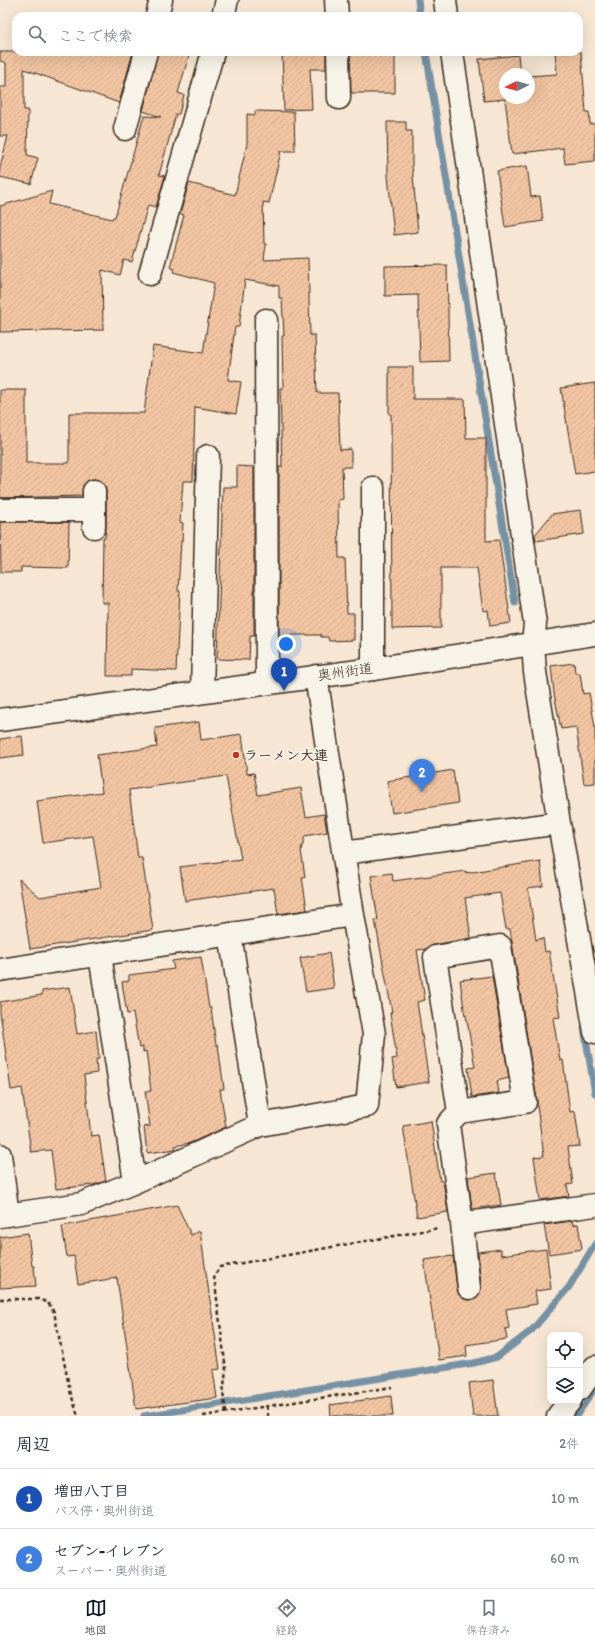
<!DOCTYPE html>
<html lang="ja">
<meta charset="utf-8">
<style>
:root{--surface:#fff;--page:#f2f2f3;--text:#1f2937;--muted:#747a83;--line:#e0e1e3;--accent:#111827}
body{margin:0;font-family:Itim,"Klee One",sans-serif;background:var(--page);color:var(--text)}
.controls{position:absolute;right:12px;bottom:12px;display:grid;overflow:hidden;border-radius:8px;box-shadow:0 4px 16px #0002}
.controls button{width:36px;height:36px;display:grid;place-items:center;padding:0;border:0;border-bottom:1px solid var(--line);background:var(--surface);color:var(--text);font:20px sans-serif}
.compass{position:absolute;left:499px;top:68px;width:36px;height:36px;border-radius:50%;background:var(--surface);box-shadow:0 4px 16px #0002;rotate:264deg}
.you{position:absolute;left:286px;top:644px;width:14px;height:14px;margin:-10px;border:3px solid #fff;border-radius:50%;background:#1a73e8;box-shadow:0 0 0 6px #1a73e833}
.badge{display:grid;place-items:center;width:26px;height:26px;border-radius:50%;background:var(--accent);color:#fff;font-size:13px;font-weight:700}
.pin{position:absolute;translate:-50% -33px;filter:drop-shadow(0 1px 2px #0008)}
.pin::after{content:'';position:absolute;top:21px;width:14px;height:12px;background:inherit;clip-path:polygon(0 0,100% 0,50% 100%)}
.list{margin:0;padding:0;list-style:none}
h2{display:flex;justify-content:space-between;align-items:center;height:52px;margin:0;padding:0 16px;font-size:17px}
h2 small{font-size:13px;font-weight:400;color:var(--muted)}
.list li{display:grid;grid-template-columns:26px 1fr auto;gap:12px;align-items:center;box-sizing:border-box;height:60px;padding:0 16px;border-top:1px solid var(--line)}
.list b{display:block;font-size:15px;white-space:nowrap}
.list p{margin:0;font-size:13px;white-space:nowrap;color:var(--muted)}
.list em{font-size:13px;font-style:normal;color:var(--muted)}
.icon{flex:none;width:22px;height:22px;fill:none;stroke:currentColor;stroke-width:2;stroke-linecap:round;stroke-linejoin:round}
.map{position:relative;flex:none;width:595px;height:1416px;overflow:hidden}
.search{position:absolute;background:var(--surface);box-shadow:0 4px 16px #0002;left:12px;right:12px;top:12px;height:44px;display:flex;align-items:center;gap:10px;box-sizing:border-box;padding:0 14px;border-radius:12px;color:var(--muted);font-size:15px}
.sheet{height:172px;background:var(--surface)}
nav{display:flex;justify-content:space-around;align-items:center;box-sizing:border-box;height:56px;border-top:1px solid var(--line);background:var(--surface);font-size:11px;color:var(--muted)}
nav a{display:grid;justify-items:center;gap:2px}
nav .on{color:var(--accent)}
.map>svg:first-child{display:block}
</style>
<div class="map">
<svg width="595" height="1416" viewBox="0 0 595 1416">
<defs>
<pattern id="building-hatch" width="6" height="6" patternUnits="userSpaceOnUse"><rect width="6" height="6" fill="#f3c6a3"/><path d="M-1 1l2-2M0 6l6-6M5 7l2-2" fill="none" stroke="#d1aa8c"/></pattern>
</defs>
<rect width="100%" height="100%" fill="#f6e6d3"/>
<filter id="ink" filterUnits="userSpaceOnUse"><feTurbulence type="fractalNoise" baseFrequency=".025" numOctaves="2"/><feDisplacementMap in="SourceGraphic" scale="8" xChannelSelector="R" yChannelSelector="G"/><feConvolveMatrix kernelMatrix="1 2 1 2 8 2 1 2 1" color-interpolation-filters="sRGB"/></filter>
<g filter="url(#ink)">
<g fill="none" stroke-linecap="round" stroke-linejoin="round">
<path stroke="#7691a4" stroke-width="7" d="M418,0l2,16
M426,52l89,551
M584,1028l11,65
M144,1416l330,-53 23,-6 35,-27 37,-43 26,-43
M576,1416l19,-28"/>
</g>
<path fill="url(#building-hatch)" stroke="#3b2a1e" d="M0,52h133l-14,51 -95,-34v41h4l-1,45 11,3 -7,26 -31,-7v-10l8,-31h-8v-49h6v-24l-6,-2z
M158,52h32l-12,41 6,2 -5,19h-3l-17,61 6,1 -9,31 -8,-2 -16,57 -8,-2 -4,15 -18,-5 1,60 -103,2v-126l52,-15 -3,13 63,15 1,-2h2l29,-101 17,1 -18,-6z
M282,52h44v17h-16l2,40 -28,1z
M350,52h45v41h-44z
M555,52h26l5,60h3l1,12h5v37l-30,3 -2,-16 -51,6 -7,-55 -21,2 -5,-42 39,-4 2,19h-15v24h24v-22l28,-2z
M255,111l39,1 1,39h-14l-12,52 -6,-1 1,42h2l-2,16 44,-2 2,77h5l2,58h21l2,57 11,-1v18h-9l1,32 -5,1 1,58h6l2,55h7v27l-25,1 -1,-4h-7v-2h-42v-168h3l-2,-79h3l-1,-52h2l-2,-38h-3v-12l-34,-6 -6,47h-4l-7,53 13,2 -5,32 -41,-7 -2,74h-10l-3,41 3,1 -1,18h-1l-3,50h2l-4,80 -45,-2v7h-24l1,-73h-6l1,-65h2l1,-11v-36l-1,-6 -5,-5 -6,-1 -6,1 -5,5 -1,11 -82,2v-108h26v73h43v-50h75l9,-67 50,7 11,-70 -41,-11 2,-3 -5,-2 14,-52 -4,-1 9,-31 46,12 12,-51v-30l8,1z
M387,122h19v9h6v34l6,67 -24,3 -6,-59z
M527,166l4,31 9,-1 3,25 -38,6 -8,-56z
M447,265l2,96 -29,1 -2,-67 -33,1v-30z
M389,367h24v32h52l1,39h20v103l13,-1 12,83 -21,3 -2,-16 -5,1 -6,-43h-36v60l-49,1 -1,-215h-2z
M595,383v88l-20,3 -14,-86z
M237,466l17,1v169h-4l-1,24 -32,-1 6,-172h14z
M581,510l3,24 -48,7 -1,-6 17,-21z
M0,522h69l-1,46 -47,-1v5h-20z
M574,663l1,10h5l3,21 6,-1 6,34v56l-11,1 -8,-57 -15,2 -7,-36 -3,-27z
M199,722l2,18 41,-6 5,40 7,-1 4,22 43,-7 5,29 18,-3 3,18 -22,4 -4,14 4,27h-3l5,33 -29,4 -4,-26 -89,13 -5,-34 61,-8 -15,-83 -97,14 9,68h4l11,72 -123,19 -11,-70 21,18 61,-10 -8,-51 -50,7 -6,-42 65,-9 -5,-37 60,-8 -2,-19z
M22,736l2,19 -24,3v-19z
M453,770l5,33 -66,10 -5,-32z
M540,861l3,25 -15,2 8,52 7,-2 2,14 4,-1 11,66 -7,1 7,42h3l7,52 5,-1 5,35 -12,1 5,37 -6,1 2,11 -29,4 -6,-43 10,-1 -7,-50v-6l-27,-171h-4l-6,-36 -35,5 6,40 -38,7 -7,4 -9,1 8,50 -8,2 12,80 -33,5 -4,-28 5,-1 -7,-45 2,-1 -17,-92h3l-7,-44 21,-3 1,8 73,-10v2z
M329,953l5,35 -28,4 -6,-34z
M201,957l8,51h2l5,37h2l6,44h-4l6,38 -36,16 -15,3 1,3 -29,4 -3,-26 6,-1 -5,-35h6l-5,-40 -3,1v-5l-4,1 -6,-35 -6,1 -5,-32 7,-1v-6l45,-6 -2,-8z
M492,976l17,102 -12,3 2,12 -27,4 -4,-29 7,-1 -9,-52 -1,1 -5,-36z
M70,987l7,47 19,-3 3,28h-3l1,14 -13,2 7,61 8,-1 7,46 -13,4 -37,4 -5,-39 -20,2 -9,-64 -11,2 -11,-78v-10l42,-7v-4z
M431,1121l9,60h3l5,31 -31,5 -14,-91z
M496,1173l5,32 -29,4 -4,-32z
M177,1205l14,30 9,-4 20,138 -7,1 4,28 -81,11 -19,-131 -39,6 -4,-28 -7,1 -5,-31z
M572,1221l1,4 5,-1 4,25 -33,5 -5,-29z
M28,1233l4,33h2l2,20 -36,2v-51z
M501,1249v6l45,-6 5,40 -16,2 2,13 -31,5 3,19 -4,1 2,10 -41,6 1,11 -28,4 -15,-100 29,-4 4,33 2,6 5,4 7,1 5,-2 4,-5 1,-6 -3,-35z
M493,1380l5,36h-25l-4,-33z
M391,1396l2,20h-62l-1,-11z"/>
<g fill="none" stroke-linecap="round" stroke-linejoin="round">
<g stroke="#3b2a1e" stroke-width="25">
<path id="minor" d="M336,0l1,16
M157,16l4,-16
M223,16l4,-16
M338,52l1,46
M125,129l21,-77
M150,274l63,-222
M266,320l1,363
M373,488v181
M0,510h94
M94,527v-36
M533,643l2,29 24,151 36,209
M202,692l6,-236
M344,853l215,-30
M230,934l30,191
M100,955l35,227
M0,970l353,-55
M459,1112l-24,-155 65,-11 25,156 -66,10 -11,12 14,100 133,-19
M0,1155l8,60
M0,1216l81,-12 54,-22 125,-57 107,-19 7,-72 -21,-119 -37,-239
M462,1224l7,64
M580,1389l15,-22
M558,1416l12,-15"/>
</g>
<g stroke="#3b2a1e" stroke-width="25">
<path id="tertiary" d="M445,0l2,16
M452,52l83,572 -2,19"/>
</g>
<g stroke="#3b2a1e" stroke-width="25">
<path id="secondary" d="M0,720l373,-51 222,-35"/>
</g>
<path stroke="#3b2a1e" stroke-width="2.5" stroke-dasharray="4 3" stroke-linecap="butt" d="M0,1299h39l9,4 6,9 16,79 8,25
M267,1406l1,10
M226,1412l-3,-19 3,-23 -12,-94 6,-9 219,-39
M203,1416l189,-29"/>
<use href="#minor" stroke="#f7f3e8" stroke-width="22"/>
<use href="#tertiary" stroke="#f7f3e8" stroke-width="22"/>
<use href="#secondary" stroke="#f7f3e8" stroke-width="22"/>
</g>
</g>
<circle fill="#c8321e" stroke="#f7f3e8" stroke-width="1.5" cx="236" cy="755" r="4"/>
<g text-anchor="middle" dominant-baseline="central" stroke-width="3.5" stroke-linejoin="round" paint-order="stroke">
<g font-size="14" fill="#3b2a1e" stroke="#f7f3e8">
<text transform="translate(345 672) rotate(-8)">奥州街道</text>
</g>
<g font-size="14" font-weight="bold" fill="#3b2a1e" stroke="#f7f3e8" text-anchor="start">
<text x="244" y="755">ラーメン大連</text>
</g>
</g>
</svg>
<div class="controls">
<button><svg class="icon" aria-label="locate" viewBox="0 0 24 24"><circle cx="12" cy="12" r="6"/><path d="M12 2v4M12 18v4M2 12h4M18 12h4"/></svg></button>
<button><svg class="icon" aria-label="layers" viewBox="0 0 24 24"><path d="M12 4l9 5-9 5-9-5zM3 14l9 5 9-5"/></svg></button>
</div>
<svg class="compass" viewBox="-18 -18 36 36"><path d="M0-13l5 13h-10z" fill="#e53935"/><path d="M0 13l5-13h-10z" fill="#747a83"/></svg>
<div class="you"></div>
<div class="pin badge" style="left:284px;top:691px;background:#1a4fb4">1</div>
<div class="pin badge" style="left:422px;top:792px;background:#3f7fe0">2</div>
<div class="search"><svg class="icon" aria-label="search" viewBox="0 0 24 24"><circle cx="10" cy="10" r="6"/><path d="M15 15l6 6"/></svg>ここで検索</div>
</div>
<section class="sheet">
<h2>周辺<small>2件</small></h2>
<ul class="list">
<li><span class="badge" style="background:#1a4fb4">1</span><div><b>増田八丁目</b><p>バス停 · 奥州街道</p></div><em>10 m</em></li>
<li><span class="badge" style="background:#3f7fe0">2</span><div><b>セブン-イレブン</b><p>スーパー · 奥州街道</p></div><em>60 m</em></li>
</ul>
</section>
<nav>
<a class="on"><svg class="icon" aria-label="map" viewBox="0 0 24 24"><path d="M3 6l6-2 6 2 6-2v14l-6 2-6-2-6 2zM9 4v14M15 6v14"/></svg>地図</a>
<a><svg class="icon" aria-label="directions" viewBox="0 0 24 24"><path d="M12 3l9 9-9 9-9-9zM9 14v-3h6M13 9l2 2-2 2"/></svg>経路</a>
<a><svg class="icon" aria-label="saved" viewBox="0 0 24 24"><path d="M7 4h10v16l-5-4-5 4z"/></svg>保存済み</a>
</nav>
